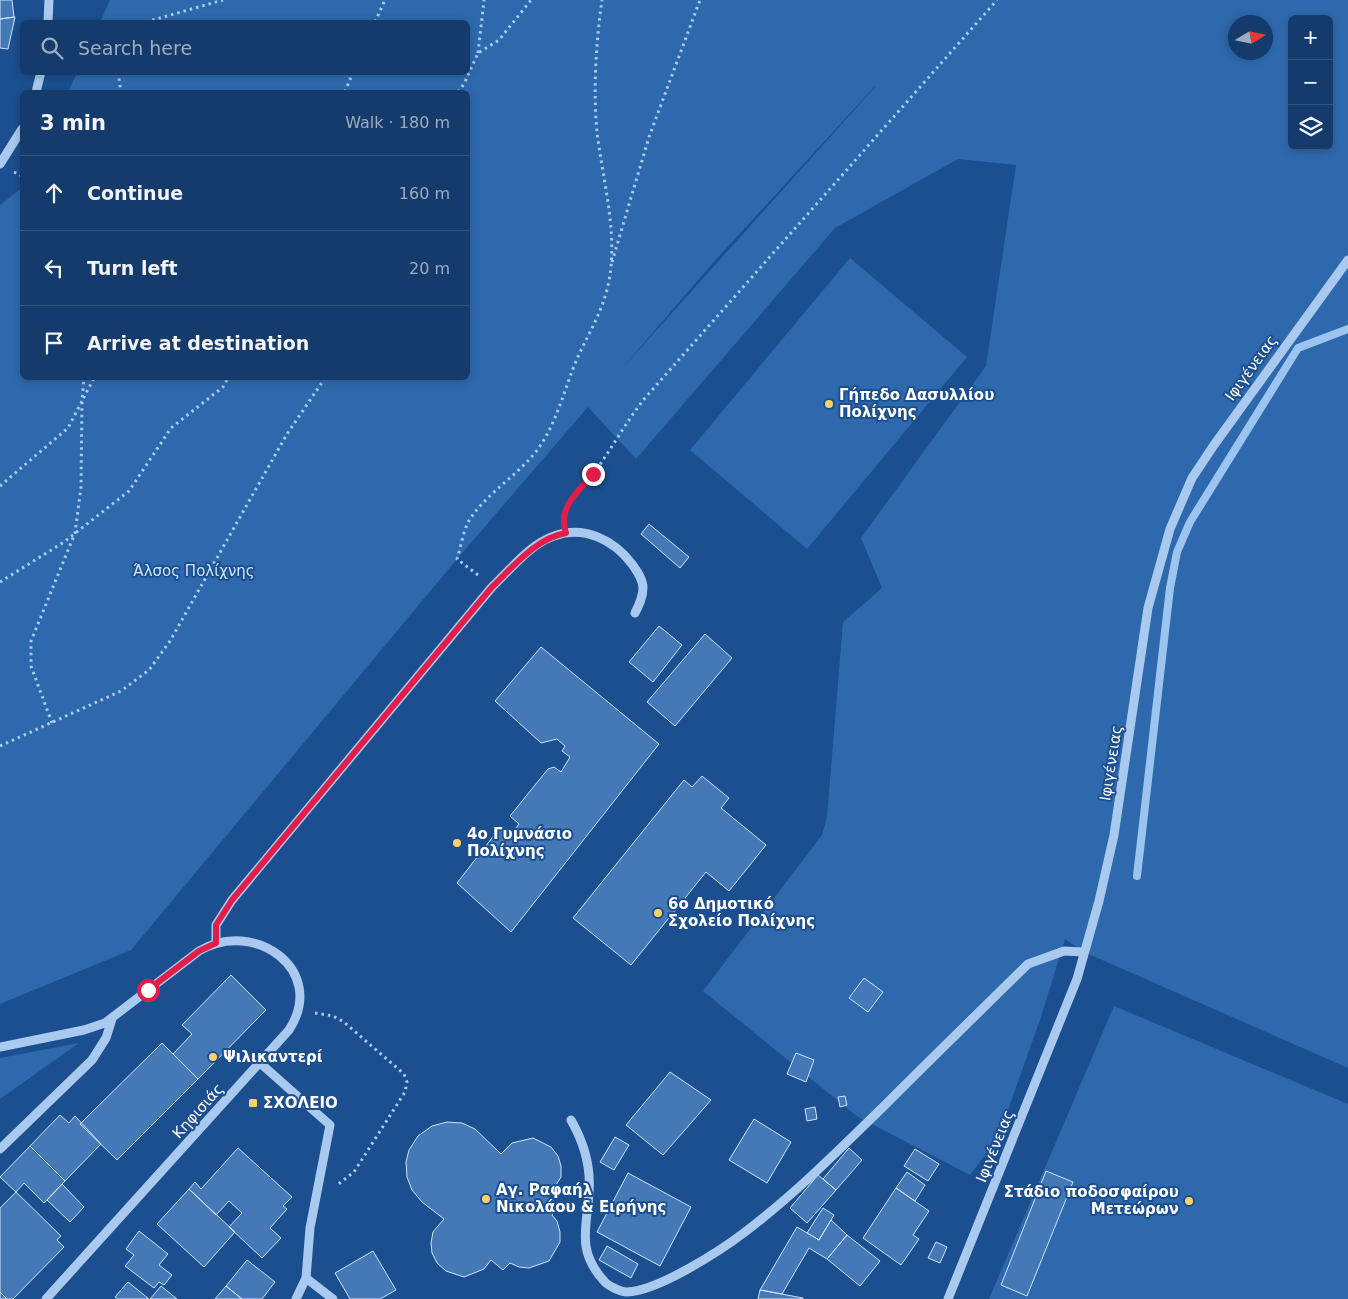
<!DOCTYPE html>
<meta charset="utf-8">
<style>
:root{--surface:#143b6b;--page:#214673;--text:#f1f3f6;--muted:#9dadc1;--line:#33557e}
body{margin:0;font-family:"DejaVu Sans",sans-serif;background:var(--page);color:var(--text)}
.controls{position:absolute;right:15px;top:15px;display:grid;overflow:hidden;border-radius:8px;box-shadow:0 2px 8px #0003}
.controls button{width:45px;height:45px;display:grid;place-items:center;padding:0;border:0;border-bottom:1px solid var(--line);background:var(--surface);color:var(--text);font:25px sans-serif}
.compass{position:absolute;left:1228px;top:15px;width:45px;height:45px;border-radius:50%;background:var(--surface);box-shadow:0 2px 8px #0003;rotate:80deg}
.stop{position:absolute;width:15px;height:15px;margin:-11px;border:4px solid #e11d48;border-radius:50%;background:#fff}
.stop.end{background:#e11d48;border-color:#fff;box-shadow:0 1px 5px #0008}
.list{margin:0;padding:0;list-style:none}
h2{display:flex;justify-content:space-between;align-items:center;height:65px;margin:0;padding:0 20px;font-size:21px}
h2 small{font-size:16px;font-weight:400;color:var(--muted)}
.list li{display:grid;grid-template-columns:32px 1fr auto;gap:15px;align-items:center;box-sizing:border-box;height:75px;padding:0 20px;border-top:1px solid var(--line)}
.list b{display:block;font-size:19px;white-space:nowrap}
.list em{font-size:16px;font-style:normal;color:var(--muted)}
.icon{flex:none;width:28px;height:28px;fill:none;stroke:currentColor;stroke-width:2;stroke-linecap:round;stroke-linejoin:round}
.map{position:relative;flex:none;width:1348px;height:1299px;overflow:hidden}
.search{position:absolute;background:var(--surface);box-shadow:0 2px 8px #0003;left:20px;top:20px;width:450px;height:55px;display:flex;align-items:center;gap:12px;box-sizing:border-box;padding:0 18px;border-radius:8px;color:var(--muted);font-size:19px}
.panel{position:absolute;background:var(--surface);box-shadow:0 2px 8px #0003;left:20px;top:90px;width:450px;height:290px;border-radius:8px}
.map>svg:first-child{display:block}
</style>
<div class="map">
<svg width="1348" height="1299" viewBox="0 0 1348 1299">
<rect width="100%" height="100%" fill="#1b4f8f"/>
<path fill="#2e69ad" fill-rule="evenodd" d="M110,0h1238v1068l-264,-116 -19,-13 -24,78 -43,121 -28,37 -112,-58 -155,-126 119,-156 5,-18 16,-195 39,-34 -21,-50 125,-172 30,-201 -58,-6 -123,69 -199,231 -48,-52 -131,152 -326,391 -131,54v-799l22,-17v190h446v-286h-400l9,-19 391,-1v-50h-368zM1292,19h37v127h-37zM1236,22h30v30h-30zM875,86v1l-257,286 94,-109z
M850,258l117,99 -160,192 -117,-99z
M1114,1006l234,98v195h-359z
M79,1043l-79,56v-41z"/>
<g fill="none" stroke-linecap="round" stroke-linejoin="round">
<path stroke="#9cc4f0" stroke-width="8" d="M1137,876l33,-288 7,-36 13,-30 108,-174 50,-19"/>
</g>
<path fill="#4478b7" stroke="#cfe3fa" d="M0,0h12l2,17 -14,2z
M15,17l-7,32 -8,-1v-29z
M649,524l40,33 -9,11 -39,-34z
M659,626l23,19 -29,37 -24,-20z
M705,634l27,24 -57,68 -28,-24z
M541,647l118,97 -148,188 -54,-49 42,-54 10,8 10,-13 -9,-8 38,-47 6,-2 7,5 9,-15 -8,-6 3,-5 -8,-7 -16,4 -46,-42z
M702,776l27,22 -8,10 45,37 -37,46 -23,-19 -75,93 -58,-47 111,-138 8,7z
M231,975l35,35 -68,69 -25,-25 19,-20 -10,-9z
M864,978l19,14 -15,20 -19,-14z
M162,1043l36,36 -81,81 -37,-36z
M796,1053l18,7 -8,22 -19,-8z
M670,1072l41,28 -48,55 -37,-30z
M845,1096l2,9 -7,2 -2,-10z
M815,1107l2,12 -10,2 -2,-12z
M60,1115l9,8 6,-7 26,28 -36,37 -35,-35z
M754,1119l37,23 -24,41 -38,-23z
M447,1122l15,1 13,6 26,25 11,-11 21,-5 18,9 7,9 3,10v11l-12,19 10,10 -7,9 5,6 3,11v10l-11,19 -20,7 -10,-1 -9,-4 -7,7 -12,-10 -7,9 -20,8 -18,-6 -9,-8 -5,-10 -1,-10 2,-11 11,-13 -22,-17 -10,-12 -5,-13 -1,-15 3,-12 9,-14 14,-10z
M615,1137l14,8 -15,25 -14,-8z
M30,1146l35,35 -21,22 -20,-20 -8,9 -16,-15z
M238,1148l54,49 -9,9 4,3 -17,19 11,10 -19,20 -33,-31 13,-14 -13,-12 -13,14 -27,-26 6,-7 6,7z
M849,1148l13,12 -26,30 -13,-11z
M915,1149l24,15 -11,17 -24,-15z
M1046,1171l27,11 -46,114 -26,-11z
M907,1172l18,13 -10,16 -19,-13z
M628,1173l63,34 -31,59 -63,-34z
M818,1175l18,15 -29,33 -17,-15z
M62,1184l22,23 -14,15 -23,-22z
M896,1188l33,23 -16,24 6,4 -18,26 -38,-27z
M189,1189l46,43 -31,35 -47,-43z
M16,1192l45,44 -4,4 7,7 -51,52h-6l-7,-7v-84z
M823,1208l11,7 -15,25 -12,-7z
M831,1220l16,15 -20,24 -18,-11 -27,46 -22,-4 37,-63 22,13z
M139,1231l29,23 -9,11 13,10 -8,10 -5,-3 -5,6 -29,-22 9,-11 -8,-6z
M847,1235l33,26 -20,25 -33,-27z
M936,1242l11,5 -7,16 -12,-5z
M607,1246l31,18 -7,14 -32,-18z
M373,1251l23,39 -16,9h-30l-15,-26z
M247,1260l28,22 -13,17h-20l-16,-13z
M128,1282l21,17h-31l-3,-2z
M161,1286l16,13h-27z
M226,1286l16,13h-27z
M760,1290l43,8v1h-45z
M0,1292l7,7h-7z"/>
<g fill="none" stroke-linecap="round" stroke-linejoin="round">
<path stroke="#a9c9ee" stroke-width="3" stroke-dasharray="2.5 4" stroke-linecap="butt" d="M146,22l77,-22
M375,22l10,-22
M478,53l6,-53
M118,72l3,20
M345,92l8,-20
M458,92l6,-8 14,-31 21,-13 32,-40
M14,172l8,4
M612,262l37,-125 51,-137
M0,486l68,-58 14,-27 2,-23
M563,517c3,-18 21,-30 31,-44 18,-25 32,-51 51,-75l352,-398
M478,575l-21,-16c4,-12 6,-29 13,-40 19,-29 53,-46 72,-76 15,-24 22,-51 32,-77 10,-25 25,-47 32,-73 15,-50 -3,-110 -9,-161 -4,-42 -1,-90 5,-132
M0,582l64,-40 65,-51 42,-63 52,-41 5,-9
M52,723l-21,-57v-25l44,-108 6,-46 1,-86 12,-23
M0,746l121,-55 28,-21 21,-29 117,-207 38,-56
M315,1013l18,3 11,6 60,52 3,8 -2,10 -51,80 -18,14"/>
<path stroke="#a9c9ee" stroke-width="9" d="M48,22l1,-22
M36,92l5,-20
M0,164l22,-35
M216,943v-18l16,-25 260,-313c18,-17 38,-43 62,-51 30,-11 60,4 78,28 5,7 11,15 11,24 0,9 -4,17 -8,25
M0,1047l84,-17 21,-7 94,-72c55,-33 129,19 90,79l-243,269
M260,1063l70,62 -20,103 -4,50 -10,21
M571,1120c12,21 20,47 18,72 -2,36 -13,58 15,89 4,5 17,11 23,11 31,-1 93,-41 118,-60 50,-38 95,-83 140,-127 47,-47 95,-94 143,-141l36,-13 20,1
M0,1149l92,-89 14,-22 6,-19
M306,1278l27,21
M948,1299l129,-320 22,-78 15,-66 34,-227 22,-79 22,-51 22,-33 134,-185"/>
</g>
<g fill="none" stroke-linecap="round" stroke-linejoin="round">
<path stroke="#e11d48" stroke-width="6" d="M148,990l51,-39 17,-8v-18l16,-25 260,-313c21,-20 44,-49 74,-54 -9,-25 12,-41 27,-59"/>
</g>
<g fill="#ffd166" stroke="#1b4f8f" stroke-width="2">
<circle cx="829" cy="404" r="5"/>
<circle cx="457" cy="843" r="5"/>
<circle cx="658" cy="913" r="5"/>
<circle cx="213" cy="1057" r="5"/>
<rect x="248" y="1098" width="10" height="10" rx="2.5"/>
<circle cx="486" cy="1199" r="5"/>
<circle cx="1189" cy="1201" r="5"/>
</g>
<g text-anchor="middle" dominant-baseline="central" stroke-width="4" stroke-linejoin="round" paint-order="stroke">
<g font-size="15" fill="#fff" stroke="#1b4f8f">
<text transform="translate(1251 368) rotate(-54)">Ιφιγένειας</text>
<text transform="translate(1111 763) rotate(-81)">Ιφιγένειας</text>
<text transform="translate(198 1111) rotate(-48)">Κηφισιάς</text>
<text transform="translate(995 1146) rotate(-68)">Ιφιγένειας</text>
</g>
<g font-size="15" font-weight="bold" fill="#fff" stroke="#1b4f8f" text-anchor="start">
<text x="839" y="395">Γήπεδο Δασυλλίου<tspan x="839" dy="17">Πολίχνης</tspan></text>
<text x="467" y="834">4ο Γυμνάσιο<tspan x="467" dy="17">Πολίχνης</tspan></text>
<text x="668" y="904">6ο Δημοτικό<tspan x="668" dy="17">Σχολείο Πολίχνης</tspan></text>
<text x="223" y="1057">Ψιλικαντερί</text>
<text x="263" y="1103">ΣΧΟΛΕΙΟ</text>
<text x="496" y="1190">Αγ. Ραφαήλ<tspan x="496" dy="17">Νικολάου &amp; Ειρήνης</tspan></text>
<text x="1179" y="1192" text-anchor="end">Στάδιο ποδοσφαίρου<tspan x="1179" dy="17">Μετεώρων</tspan></text>
</g>
<g font-size="15" fill="#cfe3fa" stroke="#1b4f8f">
<text x="194" y="571">Άλσος Πολίχνης</text>
</g>
</g>
</svg>
<div class="controls">
<button>+</button>
<button>−</button>
<button><svg class="icon" aria-label="layers" viewBox="0 0 24 24"><path d="M12 4l9 5-9 5-9-5zM3 14l9 5 9-5"/></svg></button>
</div>
<svg class="compass" viewBox="-18 -18 36 36"><path d="M0-13l5 13h-10z" fill="#e53935"/><path d="M0 13l5-13h-10z" fill="#9dadc1"/></svg>
<div class="stop" style="left:148px;top:990px"></div>
<div class="stop end" style="left:593px;top:474px"></div>
<div class="search"><svg class="icon" aria-label="search" viewBox="0 0 24 24"><circle cx="10" cy="10" r="6"/><path d="M15 15l6 6"/></svg>Search here</div>
<section class="panel">
<h2>3 min<small>Walk · 180 m</small></h2>
<ul class="list">
<li><svg class="icon" aria-label="ahead" viewBox="0 0 24 24"><path d="M12 20V5M6 11l6-6 6 6"/></svg><div><b>Continue</b></div><em>160 m</em></li>
<li><svg class="icon" aria-label="left" viewBox="0 0 24 24"><path d="M17 20v-9H6M10 6l-5 5 5 5"/></svg><div><b>Turn left</b></div><em>20 m</em></li>
<li><svg class="icon" aria-label="arrive" viewBox="0 0 24 24"><path d="M6 21V4h12l-3 4 3 4H6"/></svg><div><b>Arrive at destination</b></div></li>
</ul>
</section>
</div>
